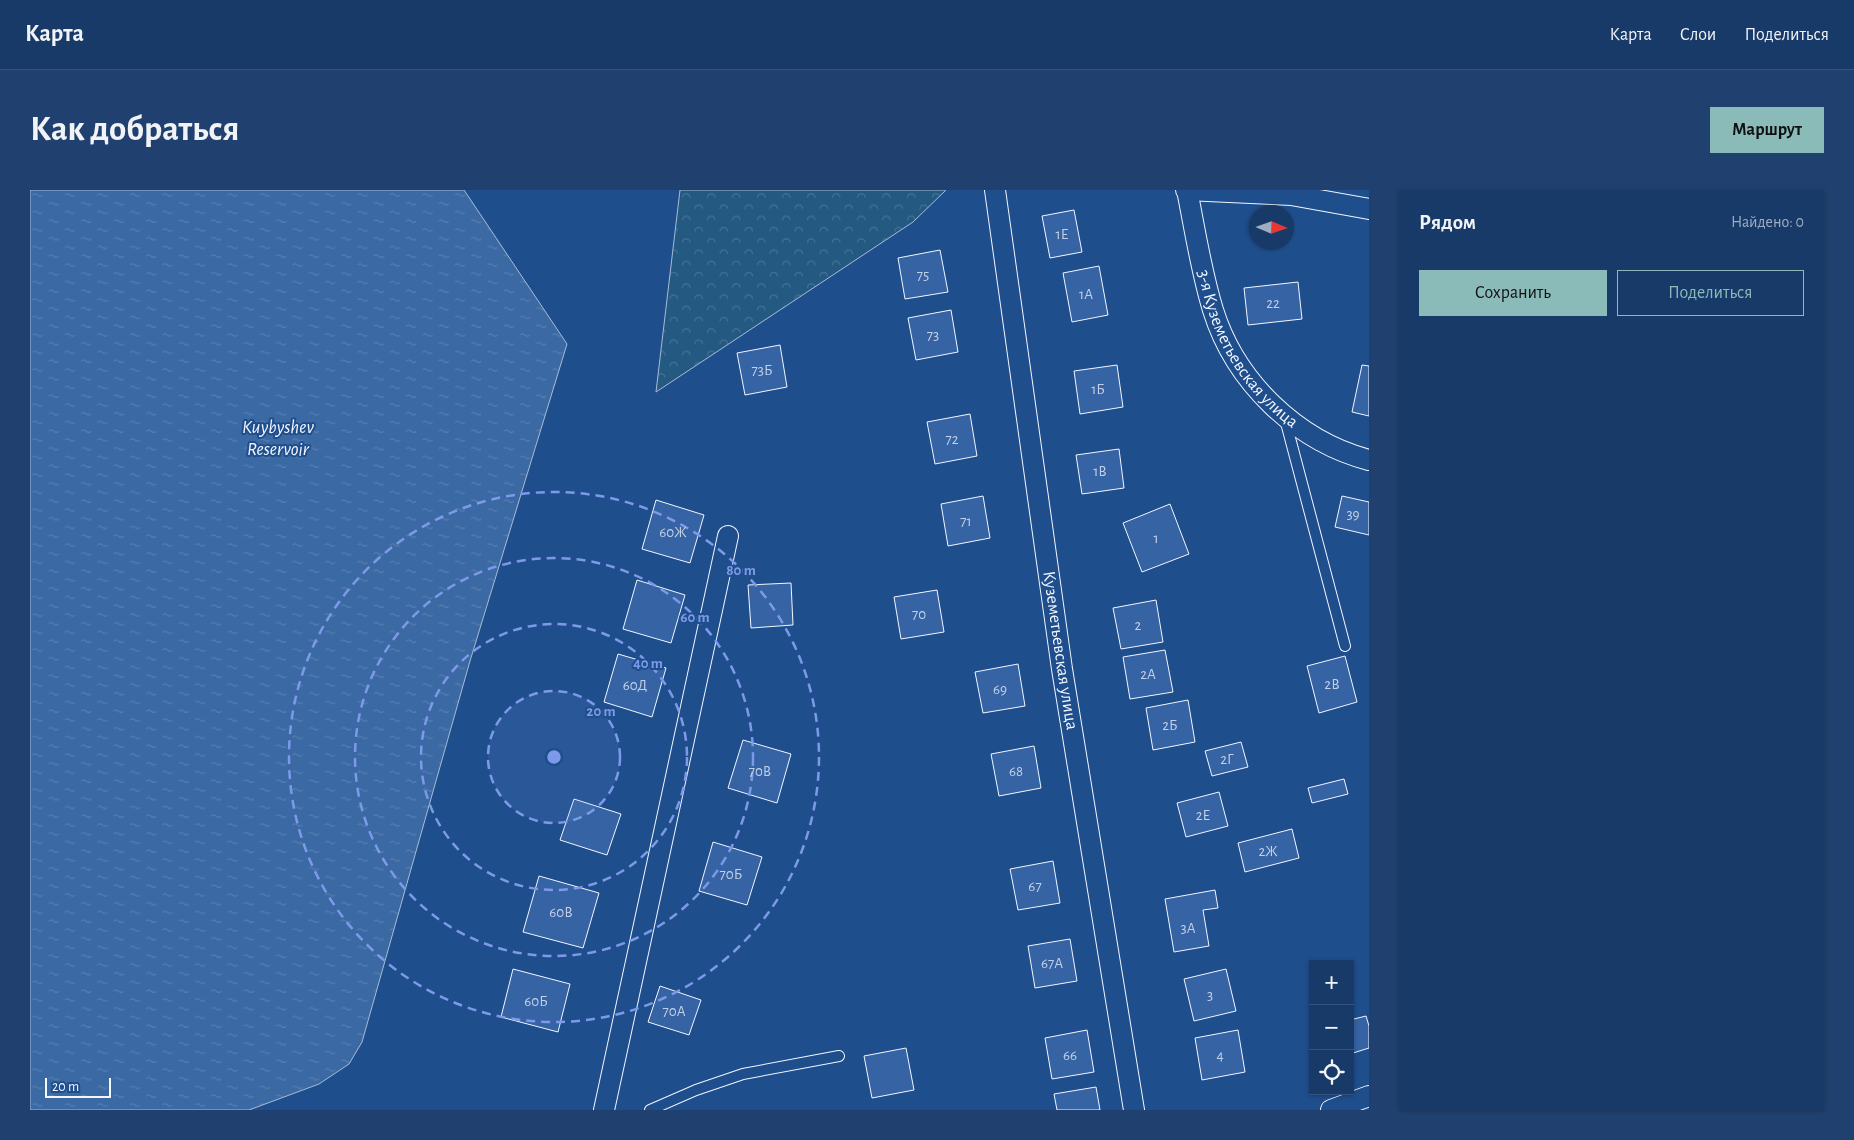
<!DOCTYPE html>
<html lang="ru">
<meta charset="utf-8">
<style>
:root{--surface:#173a69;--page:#20416f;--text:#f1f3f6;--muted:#9eadc0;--line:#36547d;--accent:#8bbbb9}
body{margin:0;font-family:"Alegreya Sans",sans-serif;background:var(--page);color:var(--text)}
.controls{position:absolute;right:15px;bottom:15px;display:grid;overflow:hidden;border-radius:0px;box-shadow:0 1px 4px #0004}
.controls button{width:45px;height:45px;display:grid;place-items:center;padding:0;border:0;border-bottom:1px solid var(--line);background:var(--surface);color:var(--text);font:25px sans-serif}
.compass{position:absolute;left:1219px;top:15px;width:45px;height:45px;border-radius:50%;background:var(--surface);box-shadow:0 1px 4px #0004;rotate:92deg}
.scale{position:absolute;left:15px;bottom:12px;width:66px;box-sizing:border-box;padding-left:5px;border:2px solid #f2f6ff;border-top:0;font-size:14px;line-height:18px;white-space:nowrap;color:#f2f6ff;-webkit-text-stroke:4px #1f4e8c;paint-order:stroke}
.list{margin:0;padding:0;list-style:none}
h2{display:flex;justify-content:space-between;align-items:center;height:65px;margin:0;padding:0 20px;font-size:21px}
h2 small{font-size:16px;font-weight:400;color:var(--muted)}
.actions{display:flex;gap:10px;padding:15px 20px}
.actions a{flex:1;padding:11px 0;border:1px solid var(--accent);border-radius:0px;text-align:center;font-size:18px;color:var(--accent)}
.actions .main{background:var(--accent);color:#111}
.icon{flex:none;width:28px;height:28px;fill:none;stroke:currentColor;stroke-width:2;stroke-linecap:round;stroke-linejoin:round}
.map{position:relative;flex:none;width:1339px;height:920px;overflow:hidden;border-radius:0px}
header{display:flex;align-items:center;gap:30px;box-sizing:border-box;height:70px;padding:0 25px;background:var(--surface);border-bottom:1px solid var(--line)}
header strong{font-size:24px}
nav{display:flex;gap:28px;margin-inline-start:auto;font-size:18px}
.intro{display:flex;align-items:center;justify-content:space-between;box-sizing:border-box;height:120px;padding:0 30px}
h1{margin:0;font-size:35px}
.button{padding:12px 22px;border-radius:0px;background:var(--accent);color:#111;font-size:18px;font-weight:700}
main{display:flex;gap:30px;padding:0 30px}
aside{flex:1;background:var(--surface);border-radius:0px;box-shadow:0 1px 4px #0004}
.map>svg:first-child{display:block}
</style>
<header>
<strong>Карта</strong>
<nav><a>Карта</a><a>Слои</a><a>Поделиться</a></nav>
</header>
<div class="intro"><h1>Как добраться</h1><a class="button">Маршрут</a></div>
<main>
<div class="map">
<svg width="1339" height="920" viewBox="0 0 1339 920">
<defs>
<pattern id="forest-crowns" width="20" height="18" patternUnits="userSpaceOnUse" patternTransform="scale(1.25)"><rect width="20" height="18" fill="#245a82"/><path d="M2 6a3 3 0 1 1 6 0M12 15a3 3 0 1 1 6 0" fill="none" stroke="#447295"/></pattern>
<pattern id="water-ripples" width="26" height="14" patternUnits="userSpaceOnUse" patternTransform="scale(1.25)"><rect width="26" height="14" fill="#3b69a3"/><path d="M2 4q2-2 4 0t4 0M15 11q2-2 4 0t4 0" fill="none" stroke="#587fb1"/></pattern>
</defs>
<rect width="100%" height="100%" fill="#1f4e8c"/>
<path fill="url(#forest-crowns)" stroke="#a8bbd7" d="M650,0h266l-33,32 -257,170z"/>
<path fill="url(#water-ripples)" stroke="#a8bbd7" d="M0,0h434l103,154 -97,317 -108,381 -13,22 -30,20 -70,26h-219z"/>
<path fill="#3563a3" stroke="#f2f6ff" d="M1044,20l8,42 -32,6 -8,-42z
M910,60l8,42 -43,7 -7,-41z
M1069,76l9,49 -36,7 -9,-49z
M1268,92l4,37 -54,6 -4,-37z
M921,120l7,42 -42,8 -8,-42z
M750,155l7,42 -42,8 -8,-42z
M1087,175l6,42 -43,7 -6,-43z
M1332,175l7,1v50l-17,-4z
M940,224l7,42 -42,8 -8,-42z
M1089,259l5,39 -42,6 -6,-39z
M953,306l7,42 -42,8 -7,-42z
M1312,306l27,6v33l-34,-8z
M626,310l48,15 -14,48 -48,-14z
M1140,314l19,50 -47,18 -19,-49z
M607,390l48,15 -14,48 -48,-14z
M761,393l2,42 -42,3 -3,-43z
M907,400l7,42 -43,7 -7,-42z
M1126,410l7,42 -42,7 -8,-41z
M1135,460l8,42 -43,7 -7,-42z
M588,464l48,14 -14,49 -48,-15z
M1315,466l12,46 -38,11 -12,-47z
M988,474l7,42 -42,7 -8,-41z
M1158,510l7,42 -42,8 -7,-42z
M713,550l48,14 -14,49 -49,-15z
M1211,552l7,25 -36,9 -7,-25z
M1004,556l7,42 -42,8 -8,-42z
M1314,589l4,15 -36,9 -4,-15z
M1189,602l9,34 -42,11 -9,-34z
M544,609l47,15 -14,41 -47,-15z
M1262,639l7,29 -54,14 -7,-29z
M683,652l49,15 -15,48 -48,-14z
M1023,671l7,42 -42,7 -8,-41z
M509,686l60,17 -16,55 -60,-16z
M1185,700l3,18 -15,2 6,36 -35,6 -9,-53z
M1040,749l7,42 -42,7 -7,-42z
M483,779l57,15 -12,48 -57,-15z
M1196,779l10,42 -42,10 -10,-42z
M630,796l41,14 -12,35 -41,-13z
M1336,826l3,10v22l-19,6v-34z
M1057,840l7,42 -42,7 -7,-41z
M1208,840l7,42 -43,8 -7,-42z
M876,858l8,42 -42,8 -8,-42z
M1066,897l4,23h-43l-3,-16z"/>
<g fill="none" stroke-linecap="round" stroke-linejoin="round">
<g stroke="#f2f6ff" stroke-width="12">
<path id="lane" d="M1255,229l60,227
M620,920l46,-20 47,-16 96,-18"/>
</g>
<g stroke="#f2f6ff" stroke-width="22">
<g id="street">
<path id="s1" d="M965,0l67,479 72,441"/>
<path d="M1156,0l105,5 78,14"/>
<path id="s2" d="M1157,0c8,40 14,81 26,120 22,71 83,131 156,150"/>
<path d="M574,920l124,-574"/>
<path d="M1301,920l38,-14"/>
</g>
</g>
<use href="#lane" stroke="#1f4e8c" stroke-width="10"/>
<use href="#street" stroke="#1f4e8c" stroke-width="20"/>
</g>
<circle cx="524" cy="567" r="66" fill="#7d9aea" fill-opacity=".12"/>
<g fill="none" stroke="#7d9aea" stroke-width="2.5" stroke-dasharray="9 6">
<circle cx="524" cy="567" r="66"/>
<circle cx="524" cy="567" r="133"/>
<circle cx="524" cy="567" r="199"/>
<circle cx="524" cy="567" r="265"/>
</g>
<g text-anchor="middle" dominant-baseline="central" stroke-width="4" stroke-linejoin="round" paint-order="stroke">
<g font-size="15" fill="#c3d1e8">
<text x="1032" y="44">1Е</text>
<text x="893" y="85">75</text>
<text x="1056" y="104">1А</text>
<text x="1243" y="113">22</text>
<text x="903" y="145">73</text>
<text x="732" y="180">73Б</text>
<text x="1068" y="199">1Б</text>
<text x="922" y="249">72</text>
<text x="1070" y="281">1В</text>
<text x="1323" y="324">39</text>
<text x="936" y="331">71</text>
<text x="643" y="342">60Ж</text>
<text x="1126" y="348">1</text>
<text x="889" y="424">70</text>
<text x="1108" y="435">2</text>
<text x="1118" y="484">2А</text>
<text x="1302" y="494">2В</text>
<text x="605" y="495">60Д</text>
<text x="970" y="499">69</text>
<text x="1140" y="535">2Б</text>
<text x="1197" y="569">2Г</text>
<text x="730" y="581">70В</text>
<text x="986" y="581">68</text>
<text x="1173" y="625">2Е</text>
<text x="1238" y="661">2Ж</text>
<text x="701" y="684">70Б</text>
<text x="1005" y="696">67</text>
<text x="531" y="722">60В</text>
<text x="1158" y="738">3А</text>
<text x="1022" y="773">67А</text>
<text x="1180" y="805">3</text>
<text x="506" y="811">60Б</text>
<text x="644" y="821">70А</text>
<text x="1040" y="865">66</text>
<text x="1190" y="865">4</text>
</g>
<g font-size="18" fill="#f2f6ff" stroke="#1f4e8c">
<text stroke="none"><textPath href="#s2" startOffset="174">3-я Куземетьевская улица</textPath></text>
<text stroke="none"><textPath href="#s1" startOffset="465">Куземетьевская улица</textPath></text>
</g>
<g font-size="19" font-style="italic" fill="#f2f6ff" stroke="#1f4e8c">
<text x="248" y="237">Kuybyshev<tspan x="248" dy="22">Reservoir</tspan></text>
</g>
</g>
<circle cx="524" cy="567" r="8" fill="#7d9aea" stroke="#1f4e8c" stroke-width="2.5"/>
<g font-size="15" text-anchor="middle" font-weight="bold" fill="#7d9aea" stroke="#1f4e8c" stroke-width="4" stroke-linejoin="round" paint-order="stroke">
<text x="711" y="385">80 m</text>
<text x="665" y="432">60 m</text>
<text x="618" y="478">40 m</text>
<text x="571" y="526">20 m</text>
</g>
</svg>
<div class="controls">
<button>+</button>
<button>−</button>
<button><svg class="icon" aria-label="locate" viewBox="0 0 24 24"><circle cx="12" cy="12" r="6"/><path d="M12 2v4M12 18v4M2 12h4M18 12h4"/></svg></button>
</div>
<svg class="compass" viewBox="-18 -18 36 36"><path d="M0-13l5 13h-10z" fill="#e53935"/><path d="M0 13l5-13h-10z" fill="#9eadc0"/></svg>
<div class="scale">20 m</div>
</div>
<aside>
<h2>Рядом<small>Найдено: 0</small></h2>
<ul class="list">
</ul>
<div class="actions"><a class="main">Сохранить</a><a>Поделиться</a></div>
</aside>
</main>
